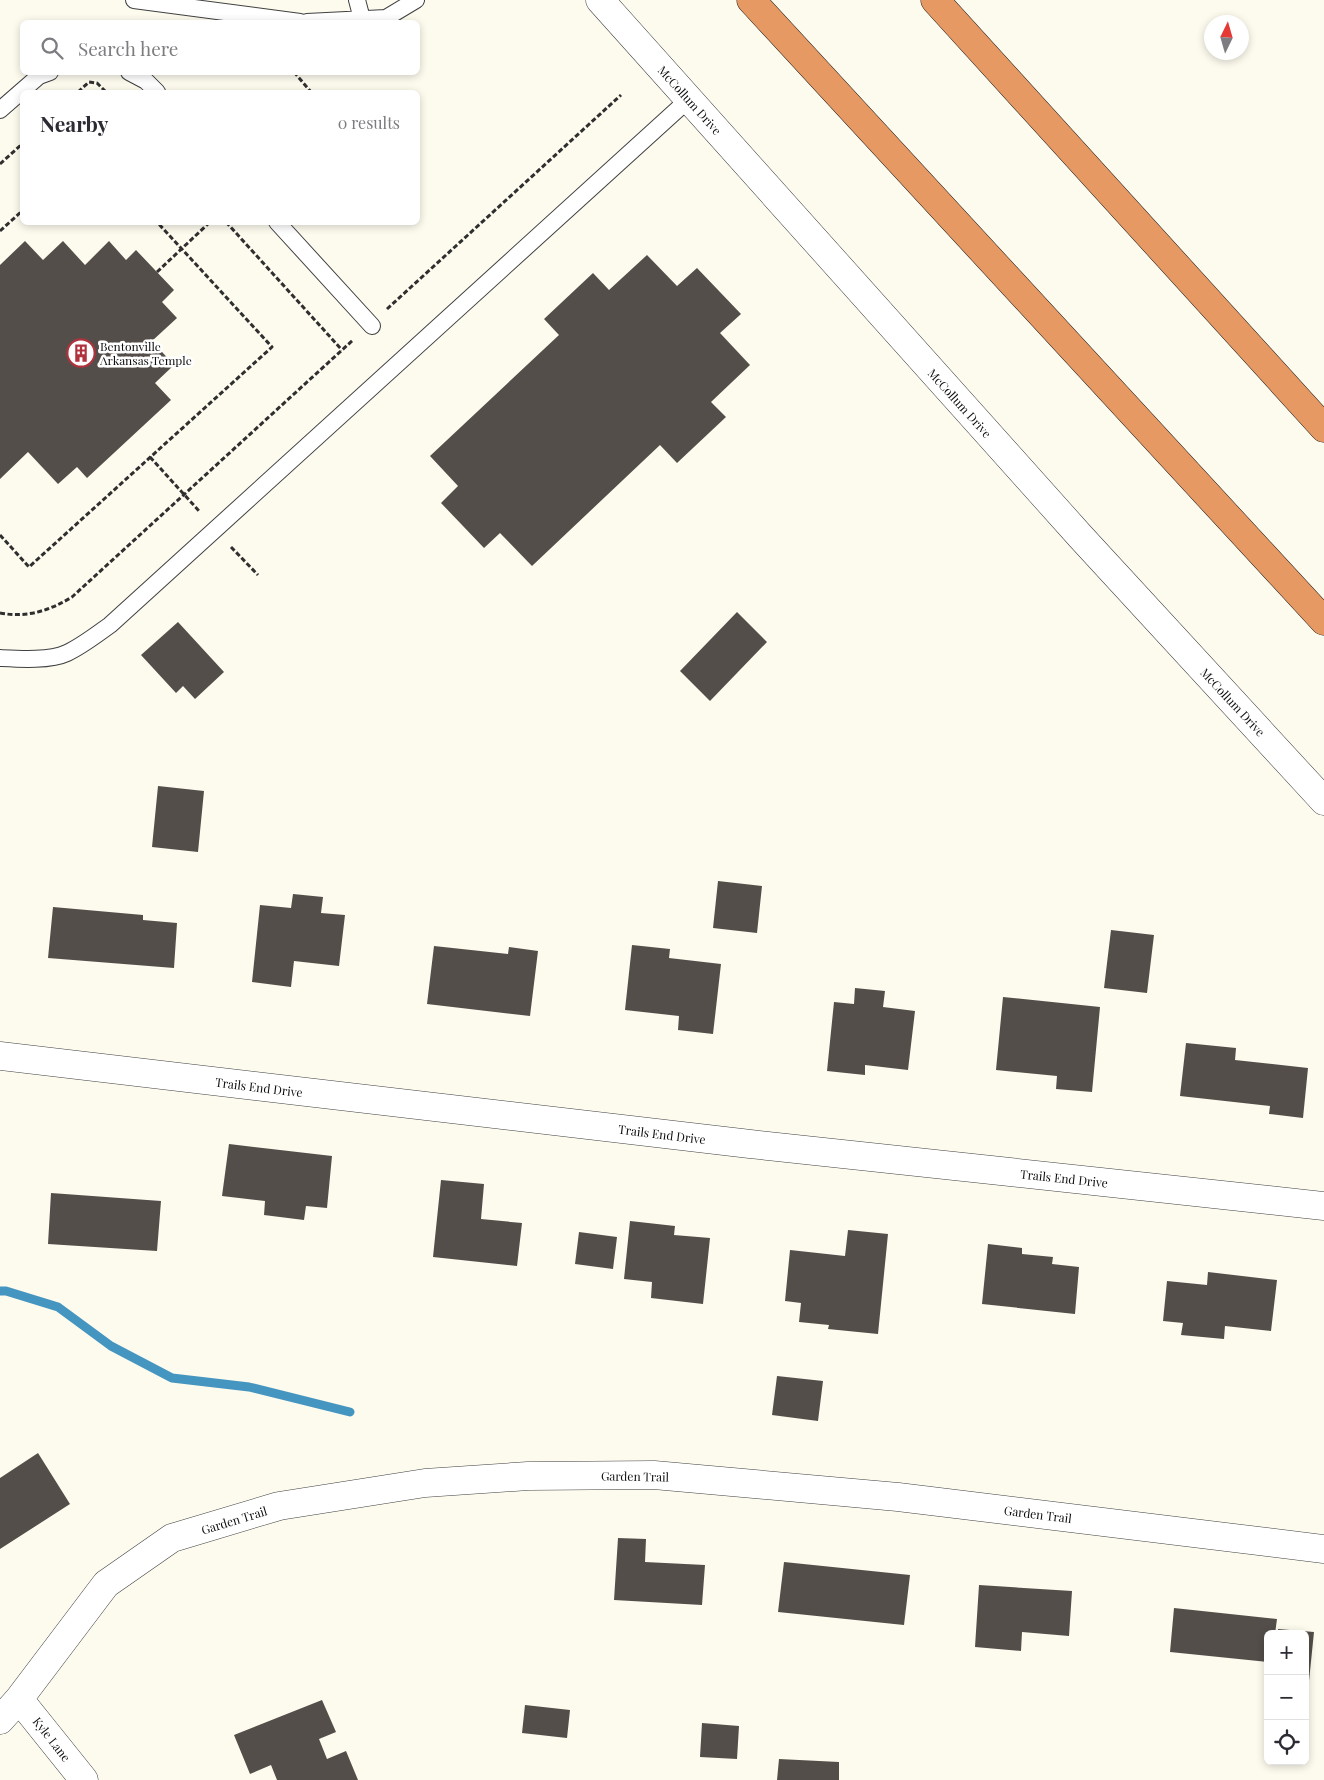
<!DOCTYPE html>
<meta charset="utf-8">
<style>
:root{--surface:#fff;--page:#f7f7f7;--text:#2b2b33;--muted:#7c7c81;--line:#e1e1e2}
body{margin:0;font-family:"Playfair Display",serif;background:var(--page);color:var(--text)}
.controls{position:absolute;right:15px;bottom:15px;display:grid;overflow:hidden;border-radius:8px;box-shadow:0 2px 8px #0003}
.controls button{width:45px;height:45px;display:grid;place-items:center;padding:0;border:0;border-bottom:1px solid var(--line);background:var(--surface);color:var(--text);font:25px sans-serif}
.compass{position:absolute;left:1204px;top:15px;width:45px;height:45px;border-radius:50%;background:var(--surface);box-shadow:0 2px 8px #0003;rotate:5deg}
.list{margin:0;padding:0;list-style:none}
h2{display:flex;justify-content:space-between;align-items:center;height:65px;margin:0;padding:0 20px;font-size:21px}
h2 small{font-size:16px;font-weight:400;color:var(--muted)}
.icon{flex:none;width:28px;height:28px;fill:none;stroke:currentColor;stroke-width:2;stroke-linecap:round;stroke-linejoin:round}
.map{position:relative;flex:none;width:1324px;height:1780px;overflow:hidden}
.search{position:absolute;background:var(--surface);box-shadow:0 2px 8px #0003;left:20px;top:20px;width:400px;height:55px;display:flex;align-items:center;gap:12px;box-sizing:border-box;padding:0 18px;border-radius:8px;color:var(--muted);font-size:19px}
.panel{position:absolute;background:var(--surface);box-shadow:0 2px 8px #0003;left:20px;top:90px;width:400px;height:135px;border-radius:8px}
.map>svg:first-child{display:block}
</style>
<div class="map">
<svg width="1324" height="1780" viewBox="0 0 1324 1780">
<rect width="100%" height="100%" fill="#fdfaee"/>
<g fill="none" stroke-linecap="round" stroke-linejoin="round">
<path stroke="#4595c1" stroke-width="9" d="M0,1291h6l52,16 53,39 61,32 77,9 101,25"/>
</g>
<path fill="#544e4a" d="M25,241l18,19 20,-19 22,24 24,-24 17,19 10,-10 38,40 -12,12 15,16 -25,23 22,24 -19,18 16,17 -84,78 -10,-11 -19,17 -30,-32 -28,27v-214z
M647,255l30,31 20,-18 44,46 -21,19 30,32 -39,37 15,15 -49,46 -17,-18 -128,121 -32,-33 -16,15 -43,-45 17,-17 -28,-30 129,-121 -15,-16 49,-46 16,17z
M737,612l30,30 -57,59 -30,-30z
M178,622l46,50 -29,27 -12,-13 -7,7 -35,-38z
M158,786l46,5 -6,61 -46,-5z
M718,881l44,5 -5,47 -44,-5z
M293,894l30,3 -2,16 24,2 -6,51 -45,-5 -3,26 -39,-5 8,-77 31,3z
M53,907l90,8v5l34,3 -3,45 -126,-10z
M1111,930l43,5 -7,58 -43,-5z
M632,945l38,4 -1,9 52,6 -8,70 -35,-4 1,-14 -54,-6z
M434,946l74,8 1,-7 29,4 -8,65 -103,-12z
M855,988l30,3 -2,16 32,4 -7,59 -43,-5v10l-38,-4 7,-69 20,2z
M1003,997l97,10 -8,85 -36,-3 1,-13 -61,-6z
M1186,1043l50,5 -1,12 73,8 -5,50 -34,-4 1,-8 -90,-10z
M229,1144l103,12 -5,52 -21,-2 -2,14 -40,-5 1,-14 -43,-5z
M441,1180l43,4 -3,35 41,4 -5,43 -84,-9z
M51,1193l110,8 -4,50 -109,-7z
M630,1221l45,5 -1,9 36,3 -7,66 -52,-6 1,-16 -28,-3z
M848,1230l40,4 -10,100 -50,-5 1,-4 -30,-3 2,-19 -16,-2 5,-51 55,6z
M579,1232l38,5 -4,32 -38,-5z
M988,1244l34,4v6l31,3 -1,7 27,3 -4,47 -93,-10z
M1208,1272l69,8 -6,51 -46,-5 -1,13 -43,-4 2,-12 -20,-2 4,-40 40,4z
M777,1376l46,5 -5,40 -46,-6z
M38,1453l32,51 -70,45v-71z
M618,1538l28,1 -1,23 60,3 -3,40 -88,-5z
M784,1562l126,13 -6,50 -126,-13z
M979,1585l93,6 -3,45 -47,-4 -1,19 -46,-4z
M1174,1608l103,11 -2,15h-7v28l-98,-10z
M1278,1629l36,3 -5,49 -4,-1v-46h-27z
M322,1700l14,32 -17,7 8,20 19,-8 12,29h-81l-6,-15 -21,9 -16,-39z
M525,1705l45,5 -3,28 -45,-5z
M702,1723l37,3 -2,33 -37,-2z
M779,1759l60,3v18h-62z"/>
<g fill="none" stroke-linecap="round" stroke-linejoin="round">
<g stroke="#404040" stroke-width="18">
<path id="service" d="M134,0l166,22
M357,0l5,19
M307,22l79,-4 30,-18
M129,72l17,9 11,11
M0,110l39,-34 11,-4
M277,222l95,104
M0,658c19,1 50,3 67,-5 15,-7 29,-18 43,-28l579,-526"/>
</g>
<g stroke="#404040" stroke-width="29">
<path id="minor" d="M0,1056l750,88 574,62
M19,1699l65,81
M0,1720l19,-21 87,-115 66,-46 107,-32 146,-23 103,-7 126,-1 244,22 426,52"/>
</g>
<g stroke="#404040" stroke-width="29">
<path id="tertiary" d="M600,0l480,536 244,265"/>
</g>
<g stroke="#1e1e1e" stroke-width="29">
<path id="motorway" d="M751,0l573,621
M935,0l389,428"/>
</g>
<path stroke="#2f2f2f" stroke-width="3" stroke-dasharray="5 2.5" stroke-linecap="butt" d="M294,72l17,20
M78,92l11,-10 8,1 9,9
M0,164l22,-20
M226,222l116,128
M0,231l22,-20
M157,272l53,-50
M387,309l234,-214
M150,457l50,55
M0,535l29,32 243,-220 -115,-125
M231,547l27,28
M0,613c26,5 49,-2 72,-16l281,-257"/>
<use href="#service" stroke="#fff" stroke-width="16"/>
<use href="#minor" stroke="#fff" stroke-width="28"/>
<use href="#tertiary" stroke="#fff" stroke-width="28"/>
<use href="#motorway" stroke="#e79963" stroke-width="28"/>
</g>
<defs>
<g id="building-ring" transform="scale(1.4375)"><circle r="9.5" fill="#fff" stroke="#b0323d" stroke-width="1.5"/><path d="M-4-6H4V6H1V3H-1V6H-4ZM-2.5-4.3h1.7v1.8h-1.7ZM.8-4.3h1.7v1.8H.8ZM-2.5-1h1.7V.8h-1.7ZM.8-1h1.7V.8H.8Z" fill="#b0323d"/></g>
</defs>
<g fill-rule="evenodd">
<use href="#building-ring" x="81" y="353"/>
</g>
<g text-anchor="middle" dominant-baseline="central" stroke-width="5" stroke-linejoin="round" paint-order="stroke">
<g font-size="12" fill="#0d0d0d" stroke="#fff">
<text transform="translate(690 100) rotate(48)">McCollum Drive</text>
<text transform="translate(960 403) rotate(48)">McCollum Drive</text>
<text transform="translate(1233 702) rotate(47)">McCollum Drive</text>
<text transform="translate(259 1087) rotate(7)">Trails End Drive</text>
<text transform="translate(662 1134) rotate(7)">Trails End Drive</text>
<text transform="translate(1064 1178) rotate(6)">Trails End Drive</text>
<text transform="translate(635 1476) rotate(1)">Garden Trail</text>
<text transform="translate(1038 1514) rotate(7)">Garden Trail</text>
<text transform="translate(234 1520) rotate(-17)">Garden Trail</text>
<text transform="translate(52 1739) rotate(52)">Kyle Lane</text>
</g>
<g font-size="12" fill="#0d0d0d" stroke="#fff" text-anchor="start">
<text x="100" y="346">Bentonville<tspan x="100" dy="14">Arkansas Temple</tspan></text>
</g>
</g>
</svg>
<div class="controls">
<button>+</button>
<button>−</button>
<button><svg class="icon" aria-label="locate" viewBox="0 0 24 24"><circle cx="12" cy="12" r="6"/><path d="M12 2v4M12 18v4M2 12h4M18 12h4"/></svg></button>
</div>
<svg class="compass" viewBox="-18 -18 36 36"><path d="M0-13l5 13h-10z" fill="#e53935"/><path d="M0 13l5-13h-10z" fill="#7c7c81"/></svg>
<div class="search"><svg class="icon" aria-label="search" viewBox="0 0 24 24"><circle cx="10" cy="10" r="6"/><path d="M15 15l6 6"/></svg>Search here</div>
<section class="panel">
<h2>Nearby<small>0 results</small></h2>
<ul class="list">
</ul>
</section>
</div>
